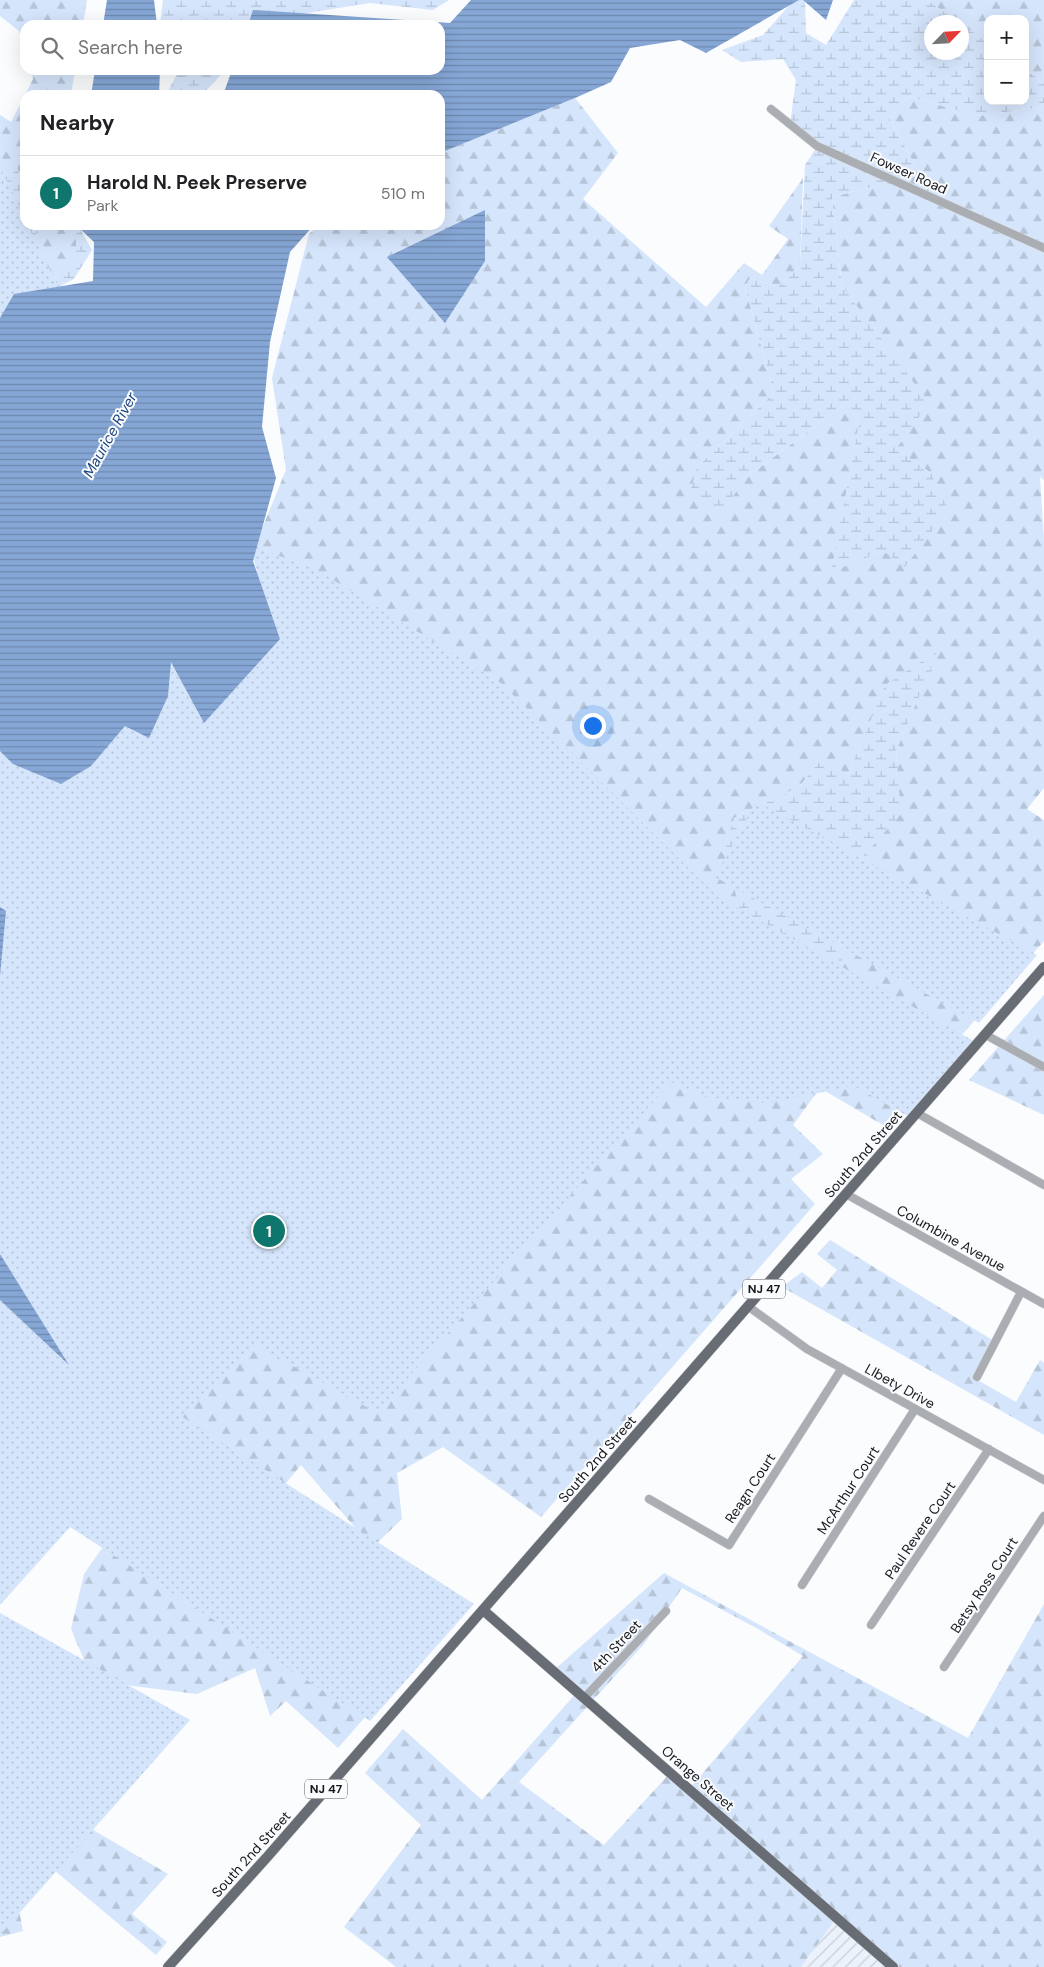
<!DOCTYPE html>
<meta charset="utf-8">
<style>
:root{--surface:#fff;--page:#f6f6f6;--text:#202124;--muted:#757577;--line:#e0e0e0;--accent:#0f766e}
body{margin:0;font-family:"DM Sans",sans-serif;background:var(--page);color:var(--text)}
.controls{position:absolute;right:15px;top:15px;display:grid;overflow:hidden;border-radius:10px;box-shadow:0 5px 20px #0002}
.controls button{width:45px;height:45px;display:grid;place-items:center;padding:0;border:0;border-bottom:1px solid var(--line);background:var(--surface);color:var(--text);font:25px sans-serif}
.compass{position:absolute;left:924px;top:15px;width:45px;height:45px;border-radius:50%;background:var(--surface);box-shadow:0 5px 20px #0002;rotate:65deg}
.you{position:absolute;left:592px;top:725px;width:18px;height:18px;margin:-12px;border:4px solid #fff;border-radius:50%;background:#1a73e8;box-shadow:0 0 0 8px #1a73e833}
.badge{display:grid;place-items:center;width:32px;height:32px;border-radius:50%;background:var(--accent);color:#fff;font-size:16px;font-weight:700}
.pin{position:absolute;translate:-50% -50%;border:2px solid #fff;box-shadow:0 1px 5px #0006}
.list{margin:0;padding:0;list-style:none}
h2{display:flex;justify-content:space-between;align-items:center;height:65px;margin:0;padding:0 20px;font-size:21px}
h2 small{font-size:16px;font-weight:400;color:var(--muted)}
.list li{display:grid;grid-template-columns:32px 1fr auto;gap:15px;align-items:center;box-sizing:border-box;height:75px;padding:0 20px;border-top:1px solid var(--line)}
.list b{display:block;font-size:19px;white-space:nowrap}
.list p{margin:0;font-size:16px;white-space:nowrap;color:var(--muted)}
.list em{font-size:16px;font-style:normal;color:var(--muted)}
.icon{flex:none;width:28px;height:28px;fill:none;stroke:currentColor;stroke-width:2;stroke-linecap:round;stroke-linejoin:round}
.map{position:relative;flex:none;width:1044px;height:1967px;overflow:hidden}
.search{position:absolute;background:var(--surface);box-shadow:0 5px 20px #0002;left:20px;top:20px;width:425px;height:55px;display:flex;align-items:center;gap:12px;box-sizing:border-box;padding:0 18px;border-radius:15px;color:var(--muted);font-size:19px}
.panel{position:absolute;background:var(--surface);box-shadow:0 5px 20px #0002;left:20px;top:90px;width:425px;height:140px;border-radius:15px}
.map>svg:first-child{display:block}
</style>
<div class="map">
<svg width="1044" height="1967" viewBox="0 0 1044 1967">
<defs>
<pattern id="industrial-furrows" width="10" height="10" patternUnits="userSpaceOnUse" patternTransform="scale(1.25)"><rect width="10" height="10" fill="#ebf2fc"/><path d="M-1 1l2-2M0 10L10 0M9 11l2-2" fill="none" stroke="#c9cfd7"/></pattern>
<pattern id="forest-firs" width="22" height="20" patternUnits="userSpaceOnUse" patternTransform="scale(1.25)"><rect width="22" height="20" fill="#d5e5fb"/><path d="M5 1l3.5 6h-7zM16 11l3.5 6h-7z" fill="#b6c4d7"/></pattern>
<pattern id="wetland-marsh" width="20" height="14" patternUnits="userSpaceOnUse" patternTransform="scale(1.25)"><rect width="20" height="14" fill="#d5e5fb"/><path d="M1 5h8M5 5V1M11 12h8M15 12V8" fill="none" stroke="#b6c4d7"/></pattern>
<pattern id="park-dots" width="8" height="8" patternUnits="userSpaceOnUse" patternTransform="scale(1.25)"><rect width="8" height="8" fill="#d5e5fb"/><path d="M2 2h.1M6 6h.1" fill="none" stroke="#b6c4d7" stroke-width="1.8" stroke-linecap="round"/></pattern>
<pattern id="water-rules" width="6" height="5" patternUnits="userSpaceOnUse" patternTransform="scale(1.25)"><rect width="6" height="5" fill="#86a7d6"/><path d="M0 2.5h6" fill="none" stroke="#6d87ad"/></pattern>
</defs>
<rect width="100%" height="100%" fill="#fafcfe"/>
<path fill="url(#industrial-furrows)" d="M837,1917l56,50h-92z"/>
<path fill="url(#forest-firs)" fill-rule="evenodd" d="M0,0h87l-4,25h-58v27l-6,-21 -19,-15z
M927,0h117v84l-19,-15v-50h-37v24z
M31,70h44l-4,25h-46l8,-16z
M25,95v100l-10,-34 -15,26v-72l11,7z
M908,96l69,20 65,-9 2,-2v375l-4,-3 4,63v248l-17,21 17,11v121l-161,184 -63,-37 -27,37 30,29 -32,25 24,25 -274,313 -98,-70 -46,26 5,46 -25,24 -13,-5 -63,-73 -31,37 187,110 -119,136 -52,-47 -16,15 -15,-48 -58,26 -104,-13 -22,-52 13,-55 65,-93 -149,-744 265,-123 -11,-66 32,-78 -14,-92 37,-144 11,-9h120v-72l135,-55 43,55 -35,46 123,108 38,-44 18,12 26,-36 -19,-13 34,-48 -3,88 -22,21 -28,-9 -5,9 29,106 -77,74 24,48 23,-36 104,-77 11,22 -27,147 51,-20 48,-78 -36,-24 33,-46 -86,-117 -10,-89 88,-22 -30,-56zM937,652l-41,99 4,63 -33,38 5,29 -28,61 -100,-11 -10,-113 65,-31 23,-29 26,17 37,-89z
M34,225h42v34l-35,30 -29,-14 25,-39z
M1044,995v120l-75,-35z
M830,1240l164,101 -20,37 42,24 24,-42 4,3v72l-262,-148 20,-15 20,16 15,-18 -20,-16z
M664,1573l304,165 76,-134v363h-151l-56,-50 -36,50h-405l-52,-40 77,-102 -56,-52 38,-44 79,71 96,-109 -24,-21zM682,1588l76,41 45,27 -113,132 -19,-16 -67,73 -85,-63 125,-138z
M0,1814l78,7 90,53 -36,40 35,28 -11,13 -102,-85 -35,40 4,21 -23,6z"/>
<path fill="url(#wetland-marsh)" d="M163,0h286l-16,10 -63,-7 -101,16 -5,6h-104z
M794,0h11l1,33 20,12 28,-45h73l32,22h-27v30h30v-28l26,19v58h37v-32l19,15v21l-2,2 -65,9 -69,-20 -18,23 30,56 -88,22 10,89 87,117 -33,46 35,24 17,36 -43,58 -22,-16 -52,21 28,-148 -11,-22 -104,77 -23,36 -31,-23 7,-25 77,-74 -29,-106 5,-9 28,9 22,-21 5,-101 13,-20 -28,-21 6,-44 -13,-21 -42,3 -19,-12 41,-15z
M179,70h46c-25,29 -22,25 -59,25z
M15,160l10,35v30h9l3,11 -25,39 29,14 35,-30v-34h2l14,25 -18,29 -53,27 -21,28v-147z
M938,651l-42,100 5,63 -34,38 5,29 -28,61 -6,63 -94,-75 -19,-82 9,-30 65,-31 23,-29 26,17 37,-90z"/>
<path fill="url(#park-dots)" d="M0,167l25,51v7h3l30,61 -12,8 -46,46z
M250,545l67,25 184,113 217,214 261,147 -66,75 -59,-33 -87,17 -60,-6 -36,-15 -294,331 -123,-69 -73,72 293,188 -104,117 -300,-194 -70,78v-888l256,-126 1,-20z
M756,801l281,154 -58,68 -264,-146z
M0,1613l190,107 -190,215z"/>
<path fill="url(#water-rules)" d="M107,0h47l3,25h-54z
M471,0h328l-93,53 -26,-13 -50,8 -19,34 -36,16 -135,55v-58h-217l9,-25h208v-45h-192l5,-15 197,13z
M803,0h30l-7,20z
M95,70h65l-1,25h-68z
M485,210v51l-40,62 -58,-66z
M76,225h238l-24,27 -20,90 -8,85 14,51 -23,83 27,78 -76,84 -33,-61 -3,34 -19,42 -24,-12 -34,40 -30,18 -48,-20 -13,-13v-433l14,-24 79,-13 1,-39z
M0,907l6,4 -6,65z
M0,1254l69,111 -69,-65z"/>
<g fill="none" stroke-linecap="round" stroke-linejoin="round">
<g stroke="#d6d8da" stroke-width="9">
<path id="minor" d="M771,109l46,37 227,102
M986,1035l58,32
M917,1113l127,72
M846,1194l198,110
M749,1307l58,42 237,131
M977,1377l44,-85
M649,1499l80,46 113,-177
M802,1585l113,-176
M871,1625l118,-176
M944,1667l100,-151
M585,1697l81,-86"/>
</g>
<g stroke="#d6d8da" stroke-width="11">
<path id="major" d="M483,1610l410,357
M168,1967l100,-111 776,-889"/>
</g>
<use href="#minor" stroke="#aaadb2" stroke-width="8"/>
<use href="#major" stroke="#686d75" stroke-width="10"/>
</g>
<g text-anchor="middle" dominant-baseline="central" stroke-width="4" stroke-linejoin="round" paint-order="stroke">
<g fill="#fafcfe" stroke="#5a5c60" stroke-width="1">
<rect x="743" y="1279.5" width="42" height="19" rx="4"/>
<rect x="305" y="1779.5" width="42" height="19" rx="4"/>
</g>
<g font-size="12" font-weight="bold" fill="#16181c">
<text x="764" y="1289">NJ 47</text>
<text x="326" y="1789">NJ 47</text>
</g>
<g font-size="14" fill="#16181c" stroke="#fafcfe">
<text transform="translate(909 173) rotate(24)">Fowser Road</text>
<text transform="translate(863 1154) rotate(-49)">South 2nd Street</text>
<text transform="translate(951 1238) rotate(29)">Columbine Avenue</text>
<text transform="translate(900 1386) rotate(29)">LIbety Drive</text>
<text transform="translate(597 1459) rotate(-49)">South 2nd Street</text>
<text transform="translate(750 1488) rotate(-57)">Reagn Court</text>
<text transform="translate(848 1490) rotate(-57)">McArthur Court</text>
<text transform="translate(920 1530) rotate(-56)">Paul Revere Court</text>
<text transform="translate(984 1585) rotate(-57)">Betsy Ross Court</text>
<text transform="translate(616 1646) rotate(-47)">4th Street</text>
<text transform="translate(698 1778) rotate(41)">Orange Street</text>
<text transform="translate(251 1854) rotate(-48)">South 2nd Street</text>
</g>
<g font-size="15" font-style="italic" fill="#1d457f" stroke="#fafcfe">
<text transform="translate(110 435) rotate(-61)">Maurice River</text>
</g>
</g>
</svg>
<div class="controls">
<button>+</button>
<button>−</button>
</div>
<svg class="compass" viewBox="-18 -18 36 36"><path d="M0-13l5 13h-10z" fill="#e53935"/><path d="M0 13l5-13h-10z" fill="#757577"/></svg>
<div class="you"></div>
<div class="pin badge" style="left:269px;top:1231px">1</div>
<div class="search"><svg class="icon" aria-label="search" viewBox="0 0 24 24"><circle cx="10" cy="10" r="6"/><path d="M15 15l6 6"/></svg>Search here</div>
<section class="panel">
<h2>Nearby<small></small></h2>
<ul class="list">
<li><span class="badge">1</span><div><b>Harold N. Peek Preserve</b><p>Park</p></div><em>510 m</em></li>
</ul>
</section>
</div>
